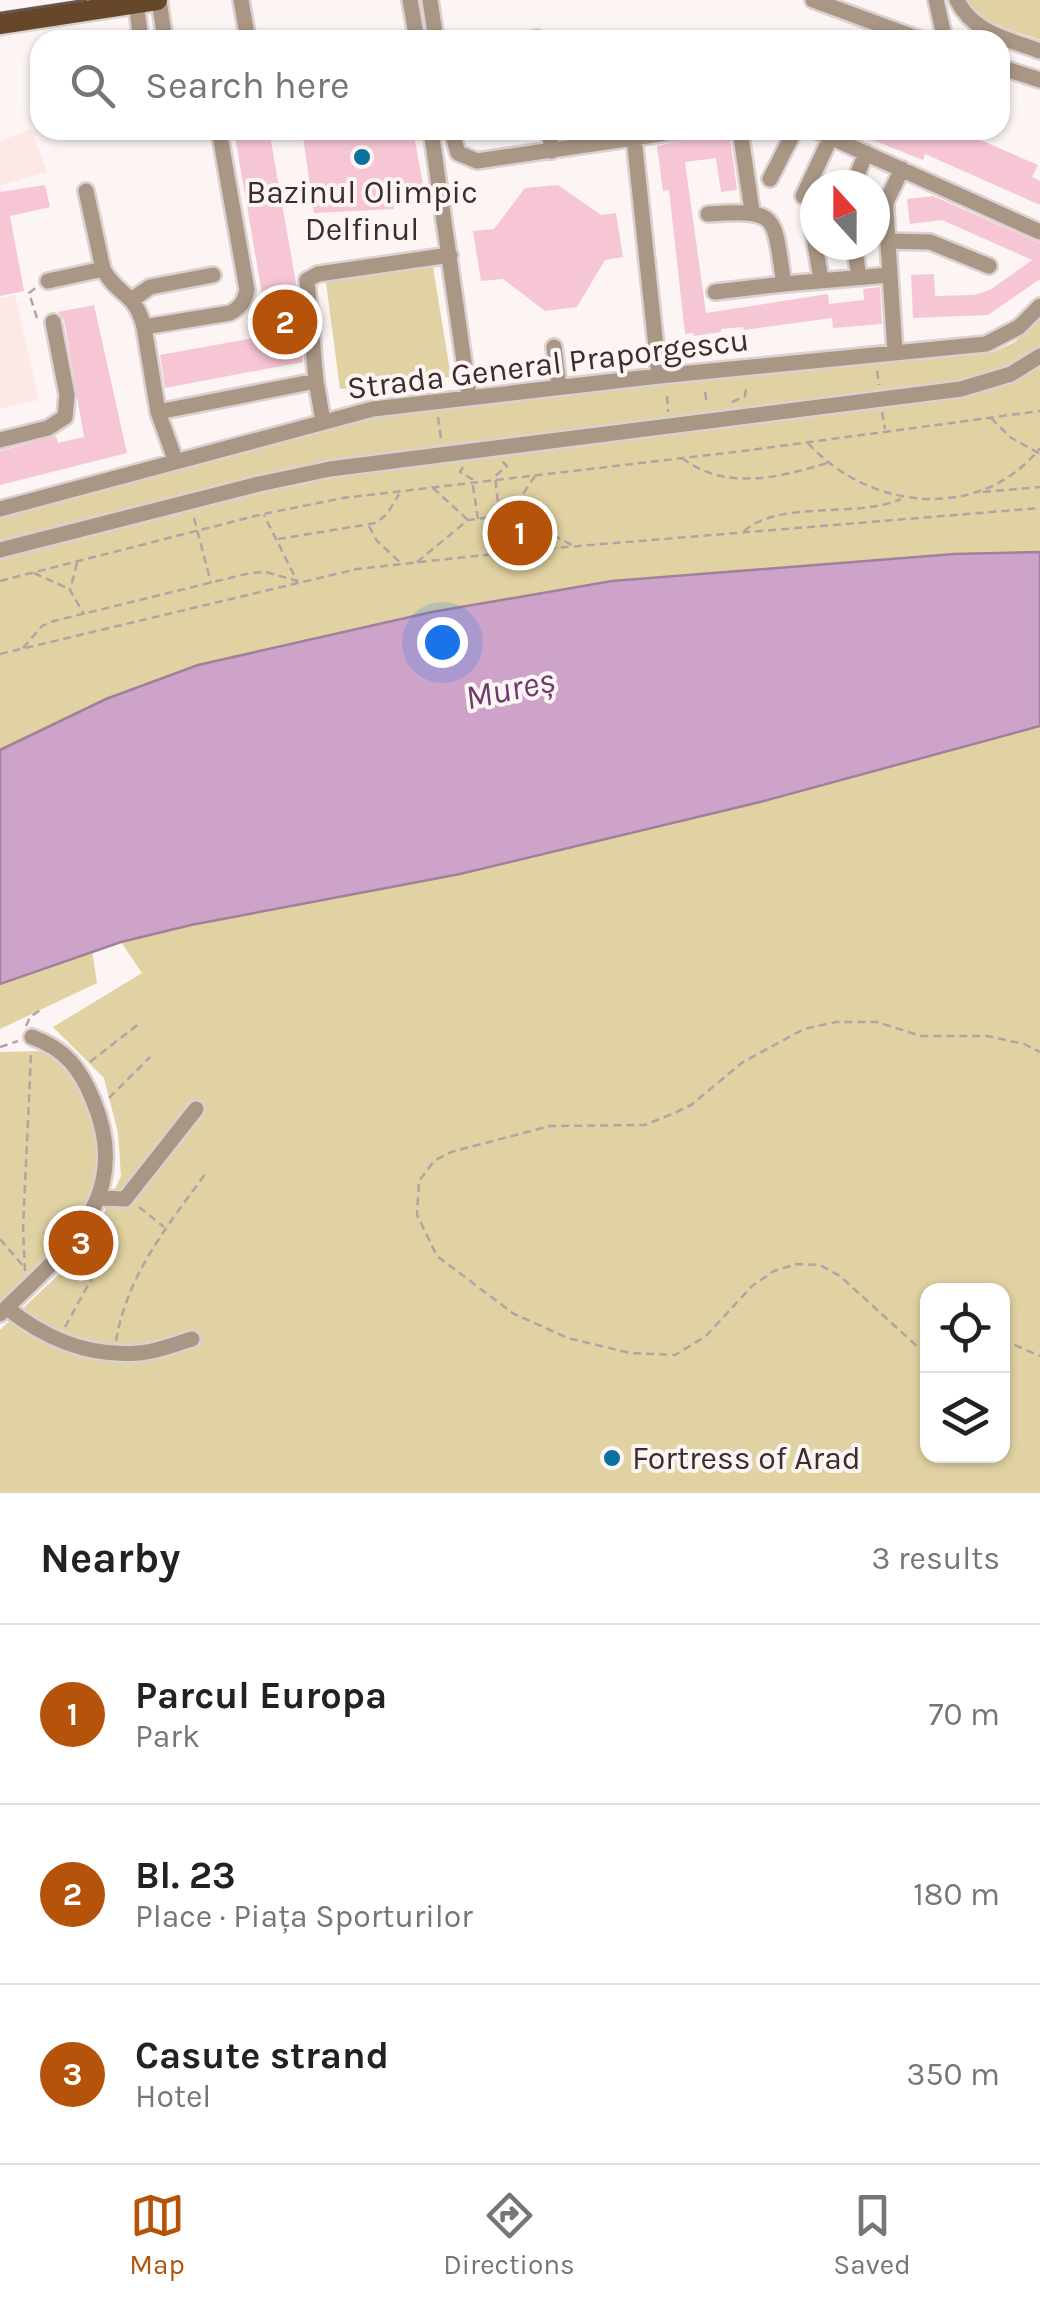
<!DOCTYPE html>
<meta charset="utf-8">
<style>
:root{--surface:#fff;--page:#f6f6f6;--text:#222;--muted:#767676;--line:#e0e0e0;--accent:#b45309}
body{margin:0;font-family:Karla,sans-serif;background:var(--page);color:var(--text)}
.controls{position:absolute;right:30px;bottom:30px;display:grid;overflow:hidden;border-radius:20px;box-shadow:0 2px 8px #0004}
.controls button{width:90px;height:90px;display:grid;place-items:center;padding:0;border:0;border-bottom:2px solid var(--line);background:var(--surface);color:var(--text);font:50px sans-serif}
.compass{position:absolute;left:800px;top:170px;width:90px;height:90px;border-radius:50%;background:var(--surface);box-shadow:0 2px 8px #0004;rotate:339deg}
.you{position:absolute;left:442px;top:642px;width:35px;height:35px;margin:-25px;border:8px solid #fff;border-radius:50%;background:#1a73e8;box-shadow:0 0 0 15px #1a73e833}
.badge{display:grid;place-items:center;width:65px;height:65px;border-radius:50%;background:var(--accent);color:#fff;font-size:32px;font-weight:700}
.pin{position:absolute;translate:-50% -50%;border:5px solid #fff;box-shadow:0 2px 10px #0006}
.list{margin:0;padding:0;list-style:none}
h2{display:flex;justify-content:space-between;align-items:center;height:130px;margin:0;padding:0 40px;font-size:42px}
h2 small{font-size:32px;font-weight:400;color:var(--muted)}
.list li{display:grid;grid-template-columns:65px 1fr auto;gap:30px;align-items:center;box-sizing:border-box;height:180px;padding:0 40px;border-top:2px solid var(--line)}
.list b{display:block;font-size:38px;white-space:nowrap}
.list p{margin:0;font-size:32px;white-space:nowrap;color:var(--muted)}
.list em{font-size:32px;font-style:normal;color:var(--muted)}
.icon{flex:none;width:55px;height:55px;fill:none;stroke:currentColor;stroke-width:2;stroke-linecap:round;stroke-linejoin:round}
.map{position:relative;flex:none;width:1040px;height:1493px;overflow:hidden}
.search{position:absolute;background:var(--surface);box-shadow:0 2px 8px #0004;left:30px;right:30px;top:30px;height:110px;display:flex;align-items:center;gap:25px;box-sizing:border-box;padding:0 35px;border-radius:30px;color:var(--muted);font-size:38px}
.sheet{height:670px;background:var(--surface)}
nav{display:flex;justify-content:space-around;align-items:center;box-sizing:border-box;height:140px;border-top:2px solid var(--line);background:var(--surface);font-size:28px;color:var(--muted)}
nav a{display:grid;justify-items:center;gap:5px}
nav .on{color:var(--accent)}
.map>svg:first-child{display:block}
</style>
<div class="map">
<svg width="1040" height="1493" viewBox="0 0 1040 1493">
<rect width="100%" height="100%" fill="#fdf5f4"/>
<path fill="#fce9e6" d="M31,129l16,43 -46,13 2,18h-3v-62z
M15,295l24,105 -39,9v-111z"/>
<path fill="#e0d2a2" fill-rule="evenodd" d="M967,0h73v40c-26,-10 -57,-15 -73,-40z
M432,261l19,116 -111,12 -15,-114z
M1040,317v235l-86,2 -342,27 -179,31 -235,53 -92,34 -106,51v-237l387,-101 422,-46 182,-13 24,-11z
M1040,726v767h-1040v-163l89,-84 32,-70 -3,-43 -14,-55 -51,-51 89,-54 -21,-31 70,-17 269,-51 300,-72zM928,1290h74v166h-74z
M92,950l5,33 -97,46v-45z
M44,1051c22,6 34,31 42,51 5,15 12,29 15,45 10,64 -61,115 -101,157v-252z"/>
<path fill="#cda3ca" stroke="#a1809a" stroke-width="2.5" d="M1040,552v174l-280,76 -300,72 -269,51 -70,17 -121,42v-234l106,-51 92,-34 234,-53 180,-31 342,-27z"/>
<path fill="#f7c6d4" d="M234,130h35l28,159 6,73 -138,26 -5,-33 109,-20z
M302,130h111l10,55 -30,14 1,10 -80,4z
M729,130l8,60 -16,2 -5,-34 -31,4 21,151 122,-19 1,10 35,-4 -1,-11 17,-2 2,37 -49,4 -1,-10 -88,12 -1,-3 -22,2v3l-27,4 -1,-3 -8,1 -16,-144 -6,1 -6,-45z
M847,130h110l81,35 -6,12 8,4v24l-115,-51 -2,6z
M45,185l5,22 -40,9 -1,-5 15,80 -24,5v-104z
M558,185l43,30 15,-2 7,44 -18,3 -28,47 -32,4 -42,-32 -22,2 -8,-50 21,-2 31,-41z
M933,196l107,47v36l-52,36 -75,3 -2,-43 23,-1 1,22 39,-1 16,-5 42,-30 -90,-40 -32,4 -3,-25z
M94,305l33,148 -127,32v-34l56,-15 2,7 26,-6 -20,-117 -6,-8z"/>
<g fill="none" stroke-linecap="round" stroke-linejoin="round">
<g stroke="#dad1d0" stroke-width="20">
<path id="minor" d="M159,0l6,40
M241,0l7,40
M410,0l7,40
M430,0l6,40
M813,0l109,40
M936,0l9,40
M957,0c16,33 51,39 83,51
M136,3l5,37
M537,38v2
M1000,67l40,13
M431,130l38,267
M451,130l7,23 19,8 157,-23 25,238
M549,130l3,21
M740,130l12,81
M814,130l226,102
M634,138l51,-8
M770,179l25,-49
M853,185l13,-32
M86,191l17,78
M803,196l28,-59
M708,214c73,-5 65,2 76,70l105,-9
M812,226l3,17
M888,241l42,1 59,24
M815,245l6,34
M854,245l5,32
M48,281l55,-12c15,28 32,22 41,58
M715,292l69,-8
M133,299l17,-12 63,-12
M554,347l5,40
M895,352l-9,-140v-10l16,-33
M316,381l-9,-101 11,-6 132,-19
M158,412l158,-31 7,40
M0,440l48,-12 17,-11 2,-22 -14,-73
M176,462l-18,-50 -14,-85 86,-14c11,-6 14,-11 17,-23l-28,-160
M0,509l373,-100 286,-33 327,-32 33,-17 21,-21
M0,550l259,-66 71,-15 631,-80 50,-15 29,-18
M100,1198l25,1 71,-90
M7,1308c37,30 82,49 131,45 18,-1 37,-9 54,-14
M0,1314c64,-63 135,-115 93,-214 -13,-32 -28,-51 -61,-63"/>
</g>
<g stroke="#dad1d0" stroke-width="25">
<path id="major" d="M0,24l157,-24"/>
</g>
<path stroke="#b0a5a4" stroke-width="2.5" stroke-dasharray="8 5" stroke-linecap="butt" d="M37,318l-8,-25 8,-6
M877,371l2,14
M705,392l2,12
M667,396l1,16
M732,402l13,-6 1,-8
M882,412l3,17
M438,417l3,22
M991,418l19,19 30,17
M808,443c60,67 172,80 232,5
M682,458c44,33 96,20 145,5
M463,467l-3,5 12,7 6,40
M433,488l35,32
M983,492l57,-5
M499,514l-4,-38 12,-10 -5,-5
M509,515l26,-39
M194,518l17,65
M369,526l8,15 25,23
M744,531c38,-32 112,-12 157,-32
M278,539l98,-16 11,-9 12,-20
M417,562l51,-42 32,-4h16l56,29
M77,563l-7,27 14,24
M34,573l33,15
M0,581l263,-67 80,-16 400,-47 297,-40
M23,648l19,-22 12,-5 196,-48 16,-1 31,9 -33,-66
M0,654l357,-85 173,-19 510,-42
M26,1026l4,-9 12,-8
M0,1047l18,-6
M90,1062l50,-39
M109,1098l41,-41
M139,1207l25,20
M0,1239l25,29
M25,1271l-2,-42 8,-175
M65,1327l33,-60
M116,1341c11,-66 52,-116 90,-168
M1002,1344l8,-1 30,13
M928,1350l-8,-1 -80,-73 -20,-11 -23,-1 -23,7 -22,15 -46,50 -31,19 -45,-2 -62,-15 -54,-24 -77,-58 -20,-41 2,-34 15,-20 17,-9 99,-26 95,-1 27,-11 19,-9 52,-43 61,-33 32,-7h41l44,14h66l37,8 16,8"/>
<use href="#minor" stroke="#a99685" stroke-width="15"/>
<use href="#major" stroke="#674729" stroke-width="20"/>
<path stroke="#625552" stroke-width="2.5" d="M0,13l86,-13"/>
</g>
<g fill="#0a719e" stroke="#fdf5f4" stroke-width="4">
<circle cx="362" cy="157" r="10"/>
<circle cx="612" cy="1458" r="10"/>
</g>
<g text-anchor="middle" dominant-baseline="central" stroke-width="8" stroke-linejoin="round" paint-order="stroke">
<g font-size="32" fill="#3b2d2a" stroke="#fdf5f4">
<text x="362" y="192">Bazinul Olimpic<tspan x="362" dy="37">Delfinul</tspan></text>
<text x="632" y="1458" text-anchor="start">Fortress of Arad</text>
</g>
<g font-size="32" fill="#3b2d2a" stroke="#fdf5f4">
<text transform="translate(548 364) rotate(-7)">Strada General Praporgescu</text>
</g>
<g font-size="35" font-style="italic" fill="#6f3a6d" stroke="#fdf5f4">
<text transform="translate(510 689) rotate(-12)">Mureș</text>
</g>
</g>
</svg>
<div class="controls">
<button><svg class="icon" aria-label="locate" viewBox="0 0 24 24"><circle cx="12" cy="12" r="6"/><path d="M12 2v4M12 18v4M2 12h4M18 12h4"/></svg></button>
<button><svg class="icon" aria-label="layers" viewBox="0 0 24 24"><path d="M12 4l9 5-9 5-9-5zM3 14l9 5 9-5"/></svg></button>
</div>
<svg class="compass" viewBox="-18 -18 36 36"><path d="M0-13l5 13h-10z" fill="#e53935"/><path d="M0 13l5-13h-10z" fill="#767676"/></svg>
<div class="you"></div>
<div class="pin badge" style="left:520px;top:533px">1</div>
<div class="pin badge" style="left:285px;top:322px">2</div>
<div class="pin badge" style="left:81px;top:1243px">3</div>
<div class="search"><svg class="icon" aria-label="search" viewBox="0 0 24 24"><circle cx="10" cy="10" r="6"/><path d="M15 15l6 6"/></svg>Search here</div>
</div>
<section class="sheet">
<h2>Nearby<small>3 results</small></h2>
<ul class="list">
<li><span class="badge">1</span><div><b>Parcul Europa</b><p>Park</p></div><em>70 m</em></li>
<li><span class="badge">2</span><div><b>Bl. 23</b><p>Place · Piața Sporturilor</p></div><em>180 m</em></li>
<li><span class="badge">3</span><div><b>Casute strand</b><p>Hotel</p></div><em>350 m</em></li>
</ul>
</section>
<nav>
<a class="on"><svg class="icon" aria-label="map" viewBox="0 0 24 24"><path d="M3 6l6-2 6 2 6-2v14l-6 2-6-2-6 2zM9 4v14M15 6v14"/></svg>Map</a>
<a><svg class="icon" aria-label="directions" viewBox="0 0 24 24"><path d="M12 3l9 9-9 9-9-9zM9 14v-3h6M13 9l2 2-2 2"/></svg>Directions</a>
<a><svg class="icon" aria-label="saved" viewBox="0 0 24 24"><path d="M7 4h10v16l-5-4-5 4z"/></svg>Saved</a>
</nav>
